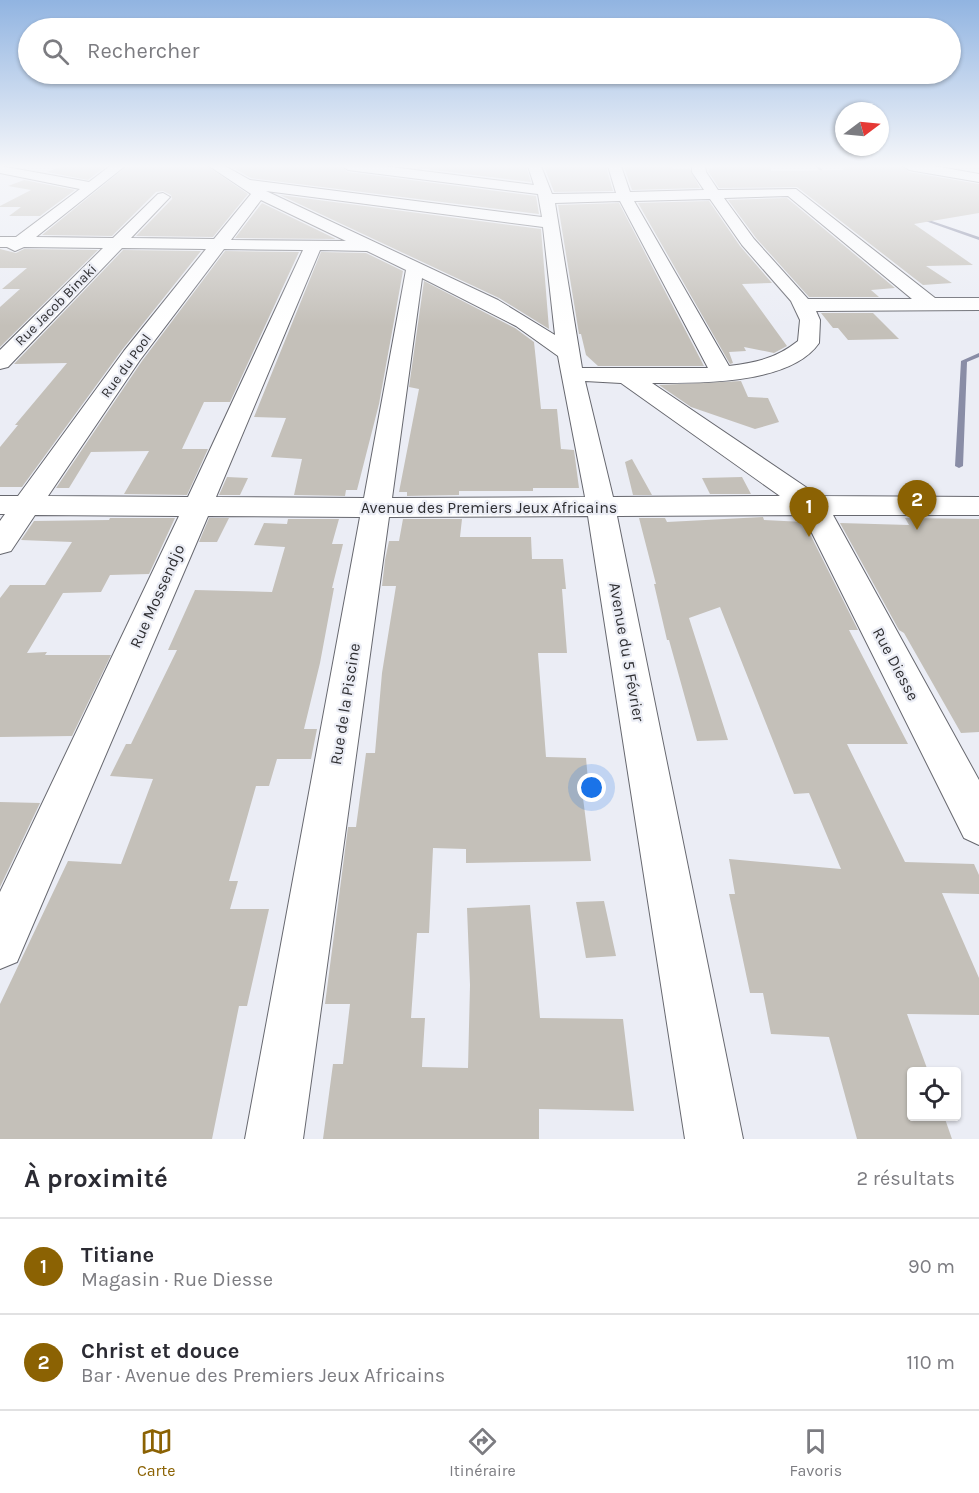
<!DOCTYPE html>
<html lang="fr">
<meta charset="utf-8">
<style>
:root{--surface:#fff;--page:#f7f7f7;--text:#2b2b33;--muted:#7c7c81;--line:#e1e1e2;--accent:#8b6203}
body{margin:0;font-family:Karla,sans-serif;background:var(--page);color:var(--text)}
.controls{position:absolute;right:18px;bottom:18px;display:grid;overflow:hidden;border-radius:6px;box-shadow:0 2px 4px #0004}
.controls button{width:54px;height:54px;display:grid;place-items:center;padding:0;border:0;border-bottom:2px solid var(--line);background:var(--surface);color:var(--text);font:30px sans-serif}
.compass{position:absolute;left:835px;top:102px;width:54px;height:54px;border-radius:50%;background:var(--surface);box-shadow:0 2px 4px #0004;rotate:74deg}
.you{position:absolute;left:592px;top:788px;width:21px;height:21px;margin:-15px;border:4px solid #fff;border-radius:50%;background:#1a73e8;box-shadow:0 0 0 9px #1a73e833}
.badge{display:grid;place-items:center;width:39px;height:39px;border-radius:50%;background:var(--accent);color:#fff;font-size:20px;font-weight:700}
.pin{position:absolute;translate:-50% -50px;filter:drop-shadow(0 2px 3px #0008)}
.pin::after{content:'';position:absolute;top:32px;width:21px;height:18px;background:inherit;clip-path:polygon(0 0,100% 0,50% 100%)}
.list{margin:0;padding:0;list-style:none}
h2{display:flex;justify-content:space-between;align-items:center;height:78px;margin:0;padding:0 24px;font-size:26px}
h2 small{font-size:20px;font-weight:400;color:var(--muted)}
.list li{display:grid;grid-template-columns:39px 1fr auto;gap:18px;align-items:center;box-sizing:border-box;height:96px;padding:0 24px;border-top:2px solid var(--line)}
.list b{display:block;font-size:22px;white-space:nowrap}
.list p{margin:0;font-size:20px;white-space:nowrap;color:var(--muted)}
.list em{font-size:20px;font-style:normal;color:var(--muted)}
.icon{flex:none;width:33px;height:33px;fill:none;stroke:currentColor;stroke-width:2;stroke-linecap:round;stroke-linejoin:round}
.map{position:relative;flex:none;width:979px;height:1139px;overflow:hidden}
.search{position:absolute;background:var(--surface);box-shadow:0 2px 4px #0004;left:18px;right:18px;top:18px;height:66px;display:flex;align-items:center;gap:15px;box-sizing:border-box;padding:0 21px;border-radius:33px;color:var(--muted);font-size:22px}
.sheet{height:270px;background:var(--surface)}
nav{display:flex;justify-content:space-around;align-items:center;box-sizing:border-box;height:84px;border-top:2px solid var(--line);background:var(--surface);font-size:16px;color:var(--muted)}
nav a{display:grid;justify-items:center;gap:3px}
nav .on{color:var(--accent)}
.map>svg:first-child{display:block}
</style>
<div class="map">
<svg width="979" height="1139" viewBox="0 0 979 1139">
<rect width="100%" height="100%" fill="#ebedf5"/>
<g fill="none" stroke-linecap="round" stroke-linejoin="round">
<path fill="#898da6" fill-rule="evenodd" d="M815,166h4l12,14h-2z
M917,216l62,21v3l-62,-22z
M979,353v4l-12,5 -4,104 -4,2 -4,-2 6,-105z"/>
</g>
<path fill="#c4c0b9" d="M63,166h43l-18,14 -41,-8z
M127,166h80l41,28 -35,43 -77,-1 36,-37 -1,-4 -8,-4 -7,1 -44,44 -70,-1z
M230,166h110l8,6 188,24 3,18 -288,-36z
M403,166h123l5,16z
M544,166l62,1 7,24 -59,1z
M671,166l3,3h16l10,19 -68,2 -8,-23z
M714,166h56l1,5 73,-1 -1,-4h58l8,6 70,12v29l-65,11 59,41 -47,1 26,17 -29,2 -126,-98 -78,1 -11,-17z
M24,180l51,10 -35,26h-31l12,-9h-21v-1l31,-16 -23,-4z
M280,195l261,34 8,100 -50,-31z
M787,198l108,90 -24,2 8,7h-70l-53,-59 -28,-38z
M709,201l31,45 32,37 -30,1 45,62 -13,7 -30,-6 2,4 -17,1 4,11 -3,1 -92,-161z
M262,203l74,36 -101,-1z
M619,203l85,163h-106l-12,-11 -5,-21h-2l-21,-129z
M0,249l16,4 8,-4 74,1 -98,97v-40l20,-18h-18l25,-21h-27z
M123,250l78,1 -79,99 -100,137h-22v-40l18,-22h-3l52,-62 -53,1z
M225,251l74,1 -69,150h-26l-22,47h26l-21,46 -63,-1 25,-43 -58,1 -22,36h-13l86,-127z
M321,252l45,1 37,18 -24,133 -22,86h-11l-1,6 -51,-1 8,-36 -31,-2 15,-39 -32,-1z
M424,281l91,47 19,14 7,67h16l4,40 13,1 5,38h-46v3h-74v4l-52,1v-4h-8l20,-103 -10,-2z
M821,313h52l26,26 -51,1 -10,-12h-5z
M741,381l7,16 20,1 11,24 -24,7 -64,-22 -32,-22z
M632,459l20,36h-19l-8,-33z
M227,477l21,1 -8,17h-21z
M742,477l9,17h-41l-8,-16z
M763,517l1,3 40,2 54,108h-9l59,114h-61l58,118 69,2 5,11v19l-37,-1 37,85v37l-72,-1 21,57h-16v45h32l8,23h-95l-28,-102 -58,-3 -8,-41h-13l-21,-99h6l-6,-35 112,10 -32,-76 -15,1 -74,-187 -31,11 39,122 -31,1 -28,-101h-2l-13,-56h2l-17,-66h26l2,4z
M110,518h65l-26,56 -39,1 -9,17 -38,1 -36,60 20,-1 -2,3h66l-39,81 -72,1v-139l10,-13h35l27,-43 -51,-2 13,-19 75,-1z
M209,518h20l-12,24h-18z
M905,518l74,1v213l-18,1 -57,-100 -5,-3 -59,-107 69,2z
M288,519h51l-7,25h11l-11,44h2l-14,75 -16,66h13l-6,30h-34l-8,27h-13l-27,95h9l-8,28h39l-22,97h-8l-27,133h-212v-135l68,-143 53,3 32,-85 -43,-3 16,-32h5l46,-94h-9l27,-60 77,2 13,-45 -31,-2 10,-22 23,1z
M403,519h59l-2,18h71l1,22h31l3,30h-4l5,64h-29l8,104 40,1 3,33 -7,-1 9,71 -125,2v-14l-33,-1 -4,85h-12l-6,85h14l-3,49 46,1 2,-83 -3,-77 63,-3 10,113 83,1 11,92 -95,-2v30h-216l10,-75h10l7,-60h-25l23,-177h8l10,-74h9l7,-80 14,-87h-14l3,-26 4,-19h10z
M0,802l40,1 -40,84z
M604,901l12,55 -30,2 -10,-56z"/>
<g fill="none" stroke-linecap="round" stroke-linejoin="round">
<g stroke="#67686f" stroke-width="2">
<path id="minor" d="M0,166l89,16 21,-16h15l-89,71 77,1 45,-44 5,-1 7,4 -39,41 83,1 37,-45 -42,-28h16l25,14 292,37 -4,-23 -190,-24 -6,-4h41l151,19 -6,-19h13l11,28 64,-1 -8,-27h13l9,26 74,-2 -12,-18v-6h13l1,6 12,18 78,-1 139,109h44v12l-163,1 4,9 -1,23c-29,42 -121,40 -167,40l167,113 160,1v18h-146l146,265v65l-15,-7 -161,-323 -186,1 126,623h-58l-97,-623 -199,1 -86,622h-58l115,-622 -152,-1 -191,446 -17,7v-77l179,-376 -144,-1 -24,36 -11,3v-33l5,-7h-5v-18h18l106,-145 82,-102 -84,-1 -114,119 -8,2v-19l103,-102 -79,-1 -9,4 -8,-4h-7v-10h16l64,-48 -80,-16zM266,191l277,36 12,108 -57,-35zM788,196l124,103h-104l-54,-60 -30,-41zM710,199l32,46 49,56 9,19 -2,21c-23,18 -41,21 -69,25l-95,-165zM261,200l85,41 -115,-1zM620,201l88,167h-126l-27,-165zM224,249l79,1 -115,247 -140,-1 92,-136zM320,250l47,1 39,19 -42,228 -148,-1zM422,278l94,48 42,30 27,141 -193,1zM585,381l36,2 159,113 -167,1z
M903,166h31l45,8v8l-70,-12z"/>
</g>
<use href="#minor" fill="#fff" fill-rule="evenodd"/>
</g>
<linearGradient id="sky" x2="0" y2="1"><stop stop-color="#91b4e1"/><stop offset="0.51" stop-color="#f6f7fa"/><stop offset="1" stop-color="#f6f7fa" stop-opacity="0"/></linearGradient>
<rect width="979" height="326" fill="url(#sky)"/>
<g text-anchor="middle" dominant-baseline="central" stroke-width="4.5" stroke-linejoin="round" paint-order="stroke">
<g font-size="14" fill="#2f2f32" stroke="#ebedf5">
<text transform="translate(56 305) rotate(-45)">Rue Jacob Binaki</text>
<text transform="translate(126 366) rotate(-54)">Rue du Pool</text>
</g>
<g font-size="16" fill="#2f2f32" stroke="#ebedf5">
<text x="489" y="507">Avenue des Premiers Jeux Africains</text>
<text transform="translate(157 596) rotate(-66)">Rue Mossendjo</text>
<text transform="translate(627 652) rotate(80)">Avenue du 5 Février</text>
<text transform="translate(896 664) rotate(62)">Rue Diesse</text>
<text transform="translate(345 704) rotate(-81)">Rue de la Piscine</text>
</g>
</g>
</svg>
<div class="controls">
<button><svg class="icon" aria-label="locate" viewBox="0 0 24 24"><circle cx="12" cy="12" r="6"/><path d="M12 2v4M12 18v4M2 12h4M18 12h4"/></svg></button>
</div>
<svg class="compass" viewBox="-18 -18 36 36"><path d="M0-13l5 13h-10z" fill="#e53935"/><path d="M0 13l5-13h-10z" fill="#7c7c81"/></svg>
<div class="you"></div>
<div class="pin badge" style="left:809px;top:537px">1</div>
<div class="pin badge" style="left:917px;top:530px">2</div>
<div class="search"><svg class="icon" aria-label="search" viewBox="0 0 24 24"><circle cx="10" cy="10" r="6"/><path d="M15 15l6 6"/></svg>Rechercher</div>
</div>
<section class="sheet">
<h2>À proximité<small>2 résultats</small></h2>
<ul class="list">
<li><span class="badge">1</span><div><b>Titiane</b><p>Magasin · Rue Diesse</p></div><em>90 m</em></li>
<li><span class="badge">2</span><div><b>Christ et douce</b><p>Bar · Avenue des Premiers Jeux Africains</p></div><em>110 m</em></li>
</ul>
</section>
<nav>
<a class="on"><svg class="icon" aria-label="map" viewBox="0 0 24 24"><path d="M3 6l6-2 6 2 6-2v14l-6 2-6-2-6 2zM9 4v14M15 6v14"/></svg>Carte</a>
<a><svg class="icon" aria-label="directions" viewBox="0 0 24 24"><path d="M12 3l9 9-9 9-9-9zM9 14v-3h6M13 9l2 2-2 2"/></svg>Itinéraire</a>
<a><svg class="icon" aria-label="saved" viewBox="0 0 24 24"><path d="M7 4h10v16l-5-4-5 4z"/></svg>Favoris</a>
</nav>
